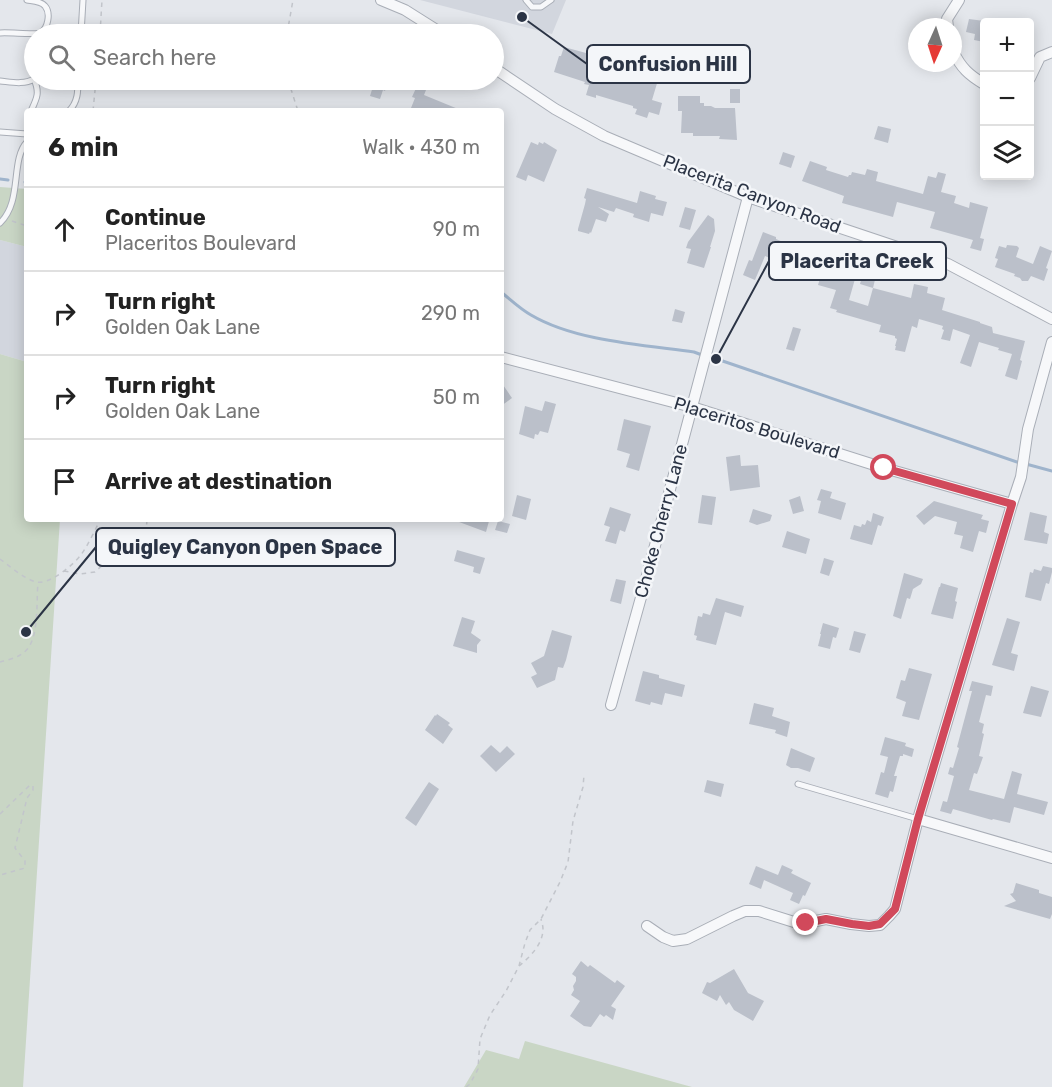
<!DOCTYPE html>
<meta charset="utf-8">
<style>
:root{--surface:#fff;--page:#f2f2f2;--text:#222;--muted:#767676;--line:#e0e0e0}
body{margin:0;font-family:Rubik,sans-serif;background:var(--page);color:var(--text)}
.controls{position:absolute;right:18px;top:18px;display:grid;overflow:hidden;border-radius:6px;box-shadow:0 3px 15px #0003}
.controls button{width:54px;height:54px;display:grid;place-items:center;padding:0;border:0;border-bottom:2px solid var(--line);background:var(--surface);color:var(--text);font:30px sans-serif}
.compass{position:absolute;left:908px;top:18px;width:54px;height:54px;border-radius:50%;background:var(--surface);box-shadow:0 3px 15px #0003;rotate:183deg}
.stop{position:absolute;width:18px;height:18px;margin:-14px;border:4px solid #d1495b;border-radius:50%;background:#fff}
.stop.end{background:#d1495b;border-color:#fff;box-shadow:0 2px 6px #0008}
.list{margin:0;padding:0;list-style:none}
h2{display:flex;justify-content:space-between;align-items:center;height:78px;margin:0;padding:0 24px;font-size:26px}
h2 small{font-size:20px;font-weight:400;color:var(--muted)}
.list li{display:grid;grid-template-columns:39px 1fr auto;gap:18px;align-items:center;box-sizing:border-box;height:84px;padding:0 24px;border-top:2px solid var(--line)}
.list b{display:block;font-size:22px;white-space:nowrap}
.list p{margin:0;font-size:20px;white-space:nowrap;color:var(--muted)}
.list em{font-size:20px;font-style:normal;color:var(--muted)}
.icon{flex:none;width:33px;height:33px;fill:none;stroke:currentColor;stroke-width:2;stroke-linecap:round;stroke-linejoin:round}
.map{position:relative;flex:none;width:1052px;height:1087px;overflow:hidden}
.search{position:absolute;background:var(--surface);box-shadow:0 3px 15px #0003;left:24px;top:24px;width:480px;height:66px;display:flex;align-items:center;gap:15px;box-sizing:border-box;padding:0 21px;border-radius:33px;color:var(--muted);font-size:22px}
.panel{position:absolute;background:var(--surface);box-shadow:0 3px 15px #0003;left:24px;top:108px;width:480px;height:414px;border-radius:6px}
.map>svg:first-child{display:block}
</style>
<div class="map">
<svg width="1052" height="1087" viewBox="0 0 1052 1087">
<rect width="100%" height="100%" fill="#e4e7ec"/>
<path fill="#d2d6de" d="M420,0h146l-14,34z
M0,240l27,7 -3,16 3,1v98l-27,-8z"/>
<path fill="#c9d6c5" d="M0,187l27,2v58l-27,-7z
M0,354l27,8v157h33l-37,568h-23z
M525,1041l167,46h-228l22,-37 33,9z"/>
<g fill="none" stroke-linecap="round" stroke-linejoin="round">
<path stroke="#9fb4cc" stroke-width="3" d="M0,179l8,1
M25,182h2
M501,292c10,8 19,17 30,23 44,26 112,30 163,37l8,3
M708,356l312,107
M1026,464l26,7"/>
</g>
<path fill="#bbc0ca" d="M969,19l15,2v21l-10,-2 1,-6 -9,-2z
M564,47l33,9 1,-2 9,3 -2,9 33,10 1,-2 4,1v-1l10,3v1l5,2 -6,20 10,3 -3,12 -10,-3 -2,6 -12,-4 2,-5 -4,-1v-2l-37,-11v3l-10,-3 3,-10 -5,-1 1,-2 -31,-10 5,-16h2z
M375,80h14l-4,11 -2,-1 -3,9 -10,-3z
M417,86l9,4 -2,5 39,16h-51l1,-2 -2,-1 4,-10 -3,-1z
M730,89h10v14h-10z
M678,96h22v7h4v3h7l4,2h20l2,32 -18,-1 1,-3h-27v-3h-12l1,-22h-4z
M878,126l13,3 -3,14 -14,-4z
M531,142l7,3 1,-3 4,2 1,-2 13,8 -13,32 -16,-7 -2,6 -10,-4z
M783,152l12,4 -4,12 -12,-4z
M810,161l17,6 -1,3 22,7 1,-2h2l1,-3 13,3 2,-6 11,3 -2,9 47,13 5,-18 8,2 2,-6 8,2 -5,18 15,4 -2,7 15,5 1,-6 18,5 -8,31 4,1 -3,12 -11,-3 3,-8 -43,-12 5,-16 -38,-10 -4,15 -51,-14 2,-7 -42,-15z
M587,188l50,15 3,-12 16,5 -1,3 12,3 -4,14 -12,-3 -2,9 -16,-5 1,-3 -18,-6 -2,4 -16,-5 11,7 -3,8 -10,-3 -5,14 -1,-1 -1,2 -11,-3v-2l7,-25 1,-5 -2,-1z
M685,207l11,3 -6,20 -11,-3z
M708,215l6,4 1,12 -5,16h1l-7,21 -17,-5 4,-14 -5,-1 2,-6z
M763,232l13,5v2l23,10 1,-2 13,5 -8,20 -40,-16 -10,24 -12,-5 6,-15 3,1z
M1007,245l10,1 2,2 -3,9 17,7 7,-18 12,5 -6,17 2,1 -4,12 -13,-5 -3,5h-6l-2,-3 -6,-2 1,-2 -20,-7 3,-8 -3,-1 4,-12 7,2z
M866,264l12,3 -5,21 -13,-4z
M823,269l32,10 -6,21 19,6 5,-18 38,10 3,-14 14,3 -1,6 18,5 -3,12 38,12v1l12,4 1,6 32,8 -5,19 2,1 -5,19 -12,-4 7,-22 -14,-4 1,-2 -20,-6 -8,25 -11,-4 10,-28 -17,-6 -3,12 -9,-2 3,-9 -2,-1 1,-3 -24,-7 -2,9 -5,-2 -7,26 -10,-2 1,-4h-1l2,-7 -2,-1v-2l-16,-4 2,-7 -45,-13 1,-2 -7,-2 6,-18 -18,-5z
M675,309l10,3 -3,11 -10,-2z
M793,327l8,2 -7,22 -8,-2z
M501,382l11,16 -11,8z
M545,401l11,3 -8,29 -8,-2 -2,4 -3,-1 -1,5 -15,-5 6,-28 17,5z
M624,419l27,7 -12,45 -13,-4 4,-13 -13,-4z
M740,455l1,11 17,-1 2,22 -30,4 -4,-34z
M821,489l11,3 -2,6 16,5 -5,17 -23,-7 3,-12 -4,-1z
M517,495l14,4 -5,21 -14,-4z
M702,495l14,2 -4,28 -14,-2z
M800,496l4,15 -11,3 -4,-14z
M934,501l49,14 -2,4 8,2 -3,12 -7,-2 -6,21 -13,-4 3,-12 -9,-2 3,-12 -22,-6 -11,9 -8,-9z
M610,507l21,7 -6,18 -5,-2 -4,14 -11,-3 5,-14 -6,-2z
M753,509l19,6 -2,6 -13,4 -8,-3z
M1030,512l17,4 -3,16 5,2 -2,10 -23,-4z
M873,513l11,4 -3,9 -3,-1 -6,20 -22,-6 4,-14 7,2 1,-3 3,1 2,-5 4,2z
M451,519h29l9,2 -3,11z
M498,521l12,3 -3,9 -12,-3z
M787,531l23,8 -4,15 -24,-7z
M457,550l28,8 -5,16 -7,-2 1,-5 -20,-6z
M824,558l10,3 -5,15 -9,-3z
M1043,566l9,2v4l-3,12 -3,-1 -5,18 -16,-4 5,-25 3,1 1,-4 7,2z
M904,573l19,6 -2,5 -8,5 -3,10 -3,-1 -6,21 -8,-3z
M616,579l10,2 -5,23 -11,-3z
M941,583l17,5 -3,13 2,1 -4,17 -22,-5 8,-27h1z
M716,598l28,8 -3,11 -16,-5 -9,33 -20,-5 1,-4 -3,-1 4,-19 4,1 1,-4 7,2z
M462,617l13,4 -4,12 10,7 -4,5v8l-24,-7z
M1007,618l13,4 -9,31 7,2 -4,16 -22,-6z
M823,623l16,5 -3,10 -3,-1 -3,12 -12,-3 3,-12h-1z
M552,630l20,6 -6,24 -3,8 -5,-1 -3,13 -18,8 -6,-11 6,-3 -6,-11 13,-7z
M854,631l12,3 -6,19 -11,-3z
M909,668l23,6 -13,46 -17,-4 4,-14 -10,-4 5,-18 4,1z
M643,671l16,4v3l26,7 -3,12 -17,-4 -3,12 -11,-3 -1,3 -15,-4z
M972,681l21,5 -2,10 -5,-1 -7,27 5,2 -2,9 2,1 -5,22 4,1 -6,17 -3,-1 -5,17 35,9 8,-28 10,3 -5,20 31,8 -4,13 -30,-8 -4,16 -17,-4 -1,1 -39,-11 -2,5 -11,-3 3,-10 4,1 7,-26 -6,-2 2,-7 3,1 6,-20 -2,-1 15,-56h-3z
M1031,686l18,5 -8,26 -18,-4z
M754,703l20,5 -2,8 18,6 -3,15 -12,-4 1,-3 -27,-6z
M437,714l13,9 -2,2 5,4 -10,15 -18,-14 10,-15 1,1z
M885,737l21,6 -1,3 9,3 -2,8 -9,-3v2h-3l-6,20h3l-4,16 -3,-1 -2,7 -13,-4 6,-22 3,1 4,-16 -8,-2z
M491,745l9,8 7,-7 8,8 -19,18 -16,-16z
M791,748l24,10 -5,14 -12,-4h-7l-5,-3z
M707,780l17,4 -3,13 -17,-5z
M429,782l10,7 -23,37 -11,-8z
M782,865l11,5 -2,3 20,10 -6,13 -2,-1 -4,9 -9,-4 3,-7 -29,-13 -3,9 -12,-5 7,-18 22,9z
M1016,883l23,7v3l13,4v17l-2,5 -46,-13 12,-5 -6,-7 3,-1z
M581,961l7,6 2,-2 25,18 2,-3 8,6 -14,20 5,3 -3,11 -7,-5 -2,2 -4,-3 -9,13 -7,-1 -14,-10 10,-15 -9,-6 3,-5 -1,-4 3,-5v-4l-4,-3z
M734,969l14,24 16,8 -11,20 -19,-11 -5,-8 -3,3 -6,-10 -3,6 -15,-8 5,-11 3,1z"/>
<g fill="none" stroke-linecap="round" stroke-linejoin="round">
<g stroke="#a9aeb7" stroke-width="7">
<path id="service" d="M526,0l6,7h9l10,-7
M0,33c8,-1 35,2 40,0 8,-4 11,-20 5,-27 -4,-5 -12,-5 -18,-6
M81,34l2,-34
M0,81c11,1 24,4 34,-2
M31,111c6,-13 9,-18 3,-32
M69,111c9,-9 9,-20 9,-31
M0,132l27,2
M0,223c23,-22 10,-63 27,-81
M798,784l120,35"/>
</g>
<g stroke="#a9aeb7" stroke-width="12">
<path id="minor" d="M381,0l24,10 38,24
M948,27l-1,-8 12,-19
M953,51c8,17 16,24 31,33
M494,68l61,41 49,27 144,61 200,67 104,55
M1030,78l10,-21 12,-5
M501,357l191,50 192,61 128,36
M611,705l34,-122 103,-386
M918,819l134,39
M647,926l16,11 10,4 14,-2 46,-23 12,-5h14l35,11 12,1 20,-4 25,5 18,2 11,-1 9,-9 6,-7 23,-90 94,-315 9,-27 7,-48 24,-87"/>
</g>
<path stroke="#c2c5cb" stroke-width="1.5" stroke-dasharray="4.5 4.5" stroke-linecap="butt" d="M100,34l2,-34
M287,34l6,-34
M288,80l10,31
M93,111l3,-31
M12,221l15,5
M0,559c11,8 23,19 36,23 13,3 36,-16 44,-26 8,-10 14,-25 21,-37
M64,571l16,3 15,-2 12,-11 21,-5 13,-11 5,-10 1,-16
M0,662c7,-2 17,-4 23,-9 17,-11 13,-51 15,-70
M0,814l30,-29 3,1v4l-6,8 -12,50 10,13v7l-25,7
M519,966c11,-9 24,-22 24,-37 0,-3 -1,-6 -2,-10
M466,1087l4,-3 8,-15 2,-30 10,-24 16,-24 13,-25 6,-23 5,-13 11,-11 19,-37 8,-20 5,-41 10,-34 1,-12"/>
<use href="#service" stroke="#f7f8fa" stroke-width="5"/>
<use href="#minor" stroke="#f7f8fa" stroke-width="10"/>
</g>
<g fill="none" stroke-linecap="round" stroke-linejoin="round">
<path stroke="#d1495b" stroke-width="8" d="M806,923l20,-4 26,5 17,2 11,-2 15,-15 23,-90 94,-315 -128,-36"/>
</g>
<g text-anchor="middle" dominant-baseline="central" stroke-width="5" stroke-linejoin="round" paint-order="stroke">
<g font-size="18" fill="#2b3445" stroke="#f4f6f9">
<text transform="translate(752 194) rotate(21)">Placerita Canyon Road</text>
<text transform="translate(757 428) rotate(17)">Placeritos Boulevard</text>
<text transform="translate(661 521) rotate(-75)">Choke Cherry Lane</text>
</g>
</g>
<path fill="none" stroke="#2b3445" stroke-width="2" d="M522 17L587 64M716 359L769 261M26 632L96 547"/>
<g fill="#2b3445" stroke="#f4f6f9" stroke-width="2">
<circle cx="522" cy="17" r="6"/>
<circle cx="716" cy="359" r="6"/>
<circle cx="26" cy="632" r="6"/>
</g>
<g fill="#f4f6f9" stroke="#2b3445" stroke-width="2">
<rect x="587" y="45" width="163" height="38" rx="6"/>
<rect x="769" y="242" width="177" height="38" rx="6"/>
<rect x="96" y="528" width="299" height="38" rx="6"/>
</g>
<g font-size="20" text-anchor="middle" font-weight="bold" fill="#2b3445">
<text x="668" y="71">Confusion Hill</text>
<text x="857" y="268">Placerita Creek</text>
<text x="245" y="554">Quigley Canyon Open Space</text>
</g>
</svg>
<div class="controls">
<button>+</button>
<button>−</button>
<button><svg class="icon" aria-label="layers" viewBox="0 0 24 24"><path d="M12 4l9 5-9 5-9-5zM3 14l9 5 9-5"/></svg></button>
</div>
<svg class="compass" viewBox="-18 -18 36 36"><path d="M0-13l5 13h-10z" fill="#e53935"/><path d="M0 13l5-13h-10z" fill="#767676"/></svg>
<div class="stop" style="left:884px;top:468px"></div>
<div class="stop end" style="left:806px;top:923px"></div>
<div class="search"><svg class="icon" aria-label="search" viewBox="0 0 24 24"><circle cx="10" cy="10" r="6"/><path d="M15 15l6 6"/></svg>Search here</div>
<section class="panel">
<h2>6 min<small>Walk · 430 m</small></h2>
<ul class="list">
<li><svg class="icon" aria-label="ahead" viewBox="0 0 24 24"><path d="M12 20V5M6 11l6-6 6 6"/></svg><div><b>Continue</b><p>Placeritos Boulevard</p></div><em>90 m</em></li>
<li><svg class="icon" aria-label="right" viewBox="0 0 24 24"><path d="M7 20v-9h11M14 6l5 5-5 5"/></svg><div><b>Turn right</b><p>Golden Oak Lane</p></div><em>290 m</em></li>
<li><svg class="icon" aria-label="right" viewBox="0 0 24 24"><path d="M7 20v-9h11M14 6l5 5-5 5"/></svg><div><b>Turn right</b><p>Golden Oak Lane</p></div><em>50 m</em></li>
<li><svg class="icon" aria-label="arrive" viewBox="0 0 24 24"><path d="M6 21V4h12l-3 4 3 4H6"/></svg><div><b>Arrive at destination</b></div></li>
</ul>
</section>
</div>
